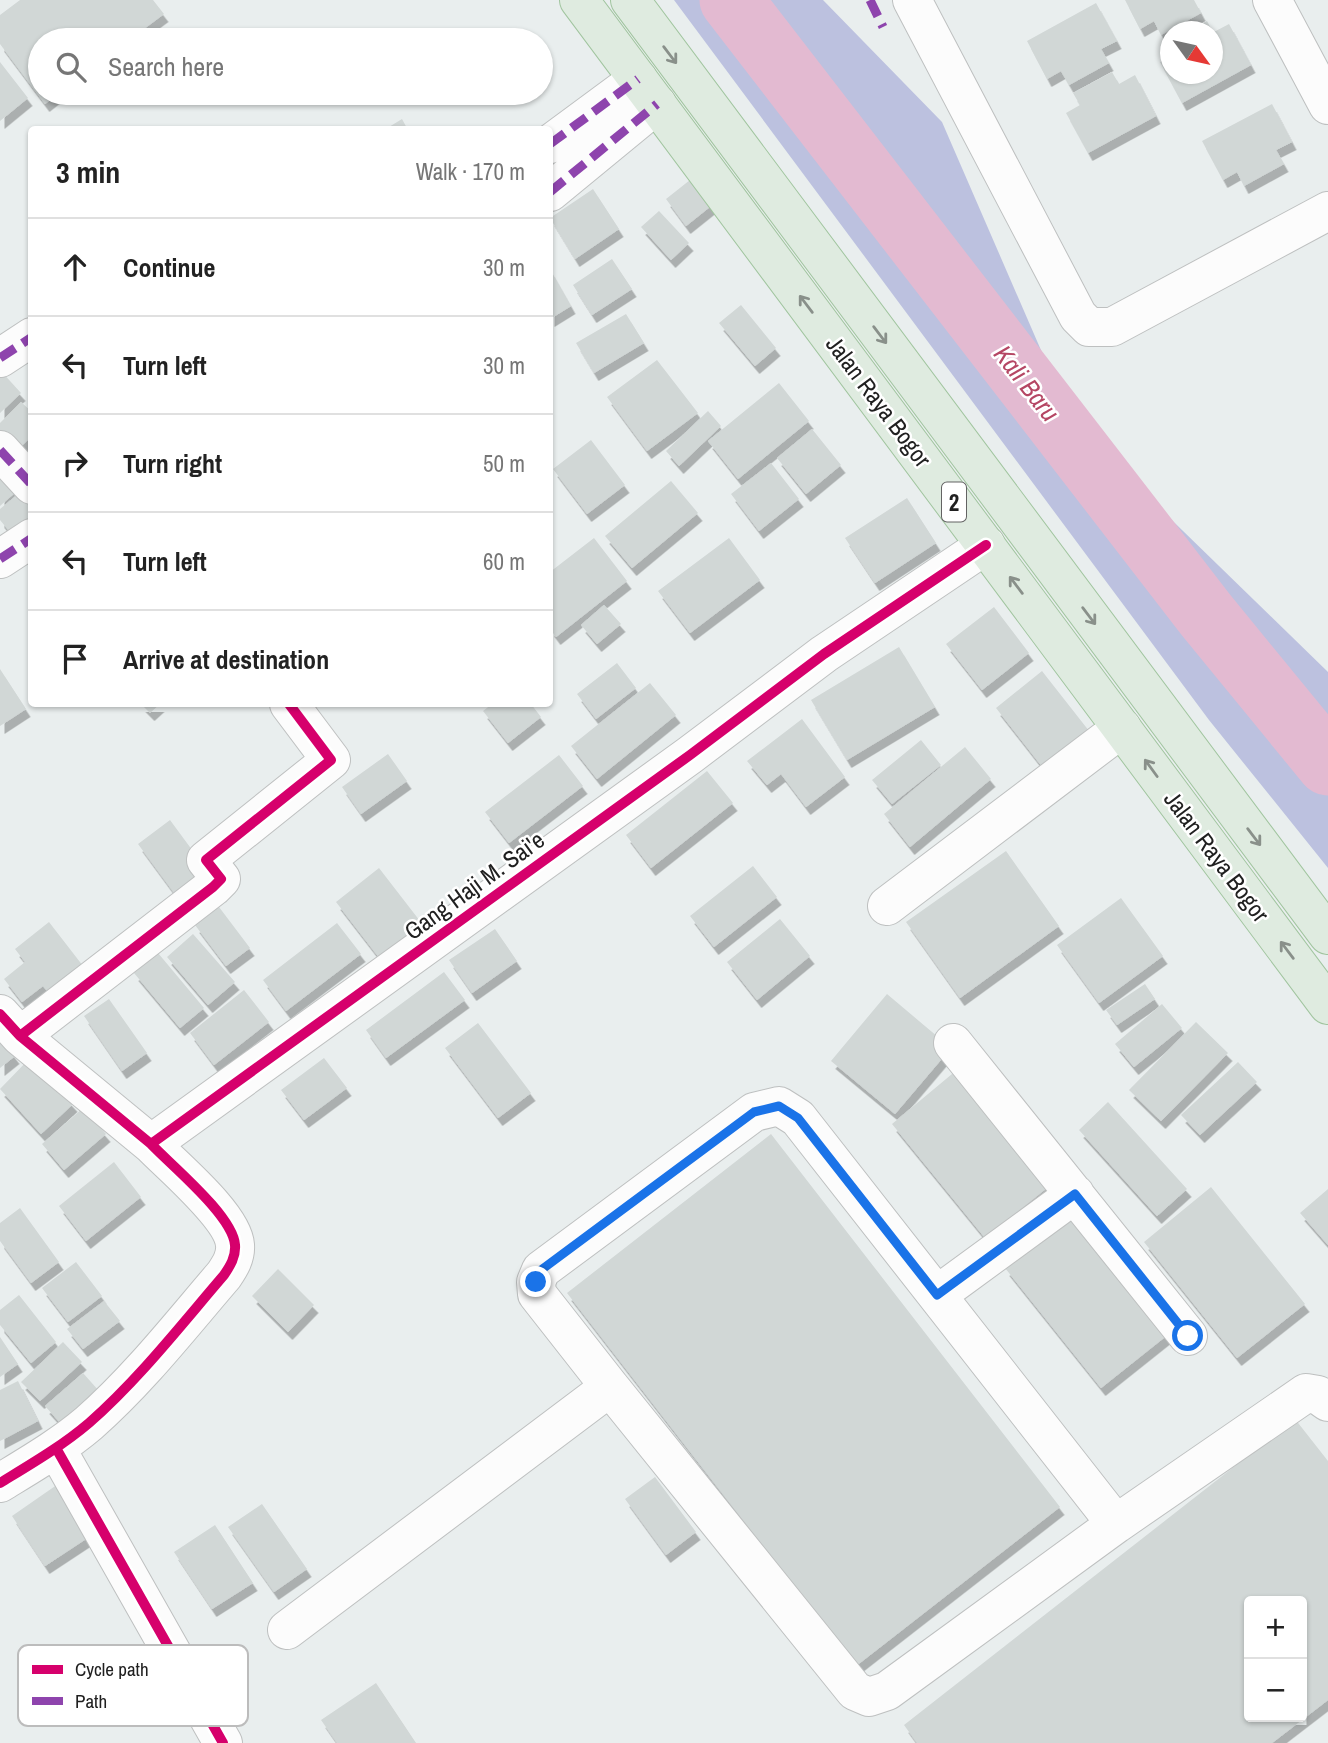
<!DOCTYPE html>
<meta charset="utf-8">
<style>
:root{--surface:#fff;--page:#f2f2f2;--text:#222;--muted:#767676;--line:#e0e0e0}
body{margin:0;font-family:"Archivo Narrow",sans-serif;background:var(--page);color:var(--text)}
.controls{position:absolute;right:21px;bottom:21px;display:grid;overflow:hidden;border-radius:7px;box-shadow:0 2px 5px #0004}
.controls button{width:63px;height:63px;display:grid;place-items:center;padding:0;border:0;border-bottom:2px solid var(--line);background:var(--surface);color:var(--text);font:35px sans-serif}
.compass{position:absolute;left:1160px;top:21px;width:63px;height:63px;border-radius:50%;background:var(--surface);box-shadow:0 2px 5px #0004;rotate:123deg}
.stop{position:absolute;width:21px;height:21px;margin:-16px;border:5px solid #1a73e8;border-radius:50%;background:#fff}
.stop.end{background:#1a73e8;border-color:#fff;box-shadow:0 2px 7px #0008}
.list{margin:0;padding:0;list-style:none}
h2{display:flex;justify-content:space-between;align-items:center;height:91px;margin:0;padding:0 28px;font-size:30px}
h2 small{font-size:23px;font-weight:400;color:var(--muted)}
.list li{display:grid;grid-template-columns:46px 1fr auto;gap:21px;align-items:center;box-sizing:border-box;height:98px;padding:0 28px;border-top:2px solid var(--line)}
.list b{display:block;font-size:26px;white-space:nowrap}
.list em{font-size:23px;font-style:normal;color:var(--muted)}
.icon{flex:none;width:38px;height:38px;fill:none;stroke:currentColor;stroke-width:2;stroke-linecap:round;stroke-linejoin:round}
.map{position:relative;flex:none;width:1328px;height:1743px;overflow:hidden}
.search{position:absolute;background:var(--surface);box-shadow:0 2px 5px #0004;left:28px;top:28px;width:525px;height:77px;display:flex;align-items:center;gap:18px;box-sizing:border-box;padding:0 24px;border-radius:38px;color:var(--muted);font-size:26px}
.panel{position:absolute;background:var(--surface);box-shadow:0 2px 5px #0004;left:28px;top:126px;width:525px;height:581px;border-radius:7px}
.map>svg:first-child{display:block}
</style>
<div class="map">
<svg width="1328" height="1743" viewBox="0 0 1328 1743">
<defs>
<filter id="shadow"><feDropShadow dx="4.5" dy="8" stdDeviation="0" flood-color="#0004"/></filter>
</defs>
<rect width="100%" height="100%" fill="#e9eeee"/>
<path fill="#bcc1df" d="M674,0h149l119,122 131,302 255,248v196l-119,-148z"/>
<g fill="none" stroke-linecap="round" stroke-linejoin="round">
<path stroke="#e3bad1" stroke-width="63" d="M731,0l475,615 122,149"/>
</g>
<path fill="#d1d7d6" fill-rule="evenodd" filter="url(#shadow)" d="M20,0h133l11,14 -35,26h-89v53h19l-14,11 -45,-60v-29z
M1125,0h69l7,13 -40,22 -7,-14 -14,8z
M1096,3l21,38 -16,8 8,14 -40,22 -8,-14 -14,8 -20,-38z
M1207,21l6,11h-26z
M1229,24l22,41 -69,38 -22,-41 10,-5v17h42v-41z
M0,62l28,36 -28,23z
M1112,72l7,12 16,-9 21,41 -68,37 -22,-40 14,-8 -7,-12z
M1272,104l20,38 -16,8 8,14 -40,22 -7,-14 -14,8 -21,-39z
M402,119l6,11h-24z
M690,180l21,26 -25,20 -20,-27z
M593,189l26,40 -44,30 -25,-41z
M659,211l30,32 -18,17 -30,-33z
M612,259l20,30 -40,26 -19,-30z
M550,269l21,37 -21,13z
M741,305l35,43 -21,18 -36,-43z
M626,314l18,29 -50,30 -18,-30z
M657,360l41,53 -51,38 -40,-54z
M0,370l21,23 -21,20z
M779,383l30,38 -71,58 -30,-38z
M21,402l11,10v24l-18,17 -14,-14v-16z
M708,411l13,15 -42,40 -13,-15z
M812,429l29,36 -35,29 -29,-36z
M591,440l34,45 -38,29 -34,-45z
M771,463l28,36 -40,32 -28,-37z
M0,470l27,12 -27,24z
M671,481l27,32 -66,55 -27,-32z
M29,485l3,3v45l-13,10 -19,-23v-11z
M907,498l29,45 -61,40 -30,-45z
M594,538l33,43 -71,56 -6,-8v-57z
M729,538l31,42 -70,53 -32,-42z
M604,605l17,19 -24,20 -16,-19z
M994,607l35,46 -47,37 -36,-46z
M899,647l36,60 -88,53 -36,-60z
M617,663l19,25 -40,31 -19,-25z
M0,669l26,40 -26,17z
M1042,671l51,65 -46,37 -51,-65z
M650,683l26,32 -79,64 -26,-33z
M141,704h19l-10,9z
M492,704h39l10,13 -33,26 -25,-32z
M802,719l43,58 -39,30 -25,-33 -14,11 -20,-24z
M921,740l20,25 -49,39 -20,-24z
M965,747l26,32 -81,68 -26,-33z
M388,754l19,27 -46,33 -19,-27z
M559,755l24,31 -74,57 -24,-31z
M707,771l26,32 -82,65 -25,-33z
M170,820l42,57 -32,24 -42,-57z
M1006,851l53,75 -99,72 -54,-76z
M753,866l24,31 -63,50 -24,-31z
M379,868l51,66 -43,34 -51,-66z
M1121,898l42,58 -64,47 -42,-58z
M219,907l31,41 -24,18 -31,-41z
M780,919l30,37 -53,44 -30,-38z
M49,922l41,53 -34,27 -13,-16 -21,16 -18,-23 21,-17 -10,-13z
M337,923l24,31 -75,57 -23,-31z
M495,929l22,32 -45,32 -23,-33z
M193,934l42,48 -27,23 -41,-48z
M158,953l46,55 -24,20 -46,-55z
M444,972l21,28 -79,58 -20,-28z
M1145,984l10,15 -38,26 -11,-15z
M244,990l25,32 -55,43 -24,-32z
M887,994l64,54 -56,66 -64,-53z
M109,999l38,54 -25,18 -38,-55z
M1162,1004l20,24 -48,39 -19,-23z
M1196,1022l32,31 -67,68 -32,-31z
M478,1023l53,70 -33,25 -53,-70z
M0,1037l15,19 -15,12z
M30,1058l43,46 -32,30 -41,-45z
M324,1058l23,30 -43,32 -23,-30z
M1238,1062l19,20 -57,53 -19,-20z
M964,1064l94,115 -73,59 -93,-114z
M1108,1102l79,87 -30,27 -78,-86z
M83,1108l23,26 -42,36 -22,-26z
M771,1134l289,373 -204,159 -289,-373z
M114,1162l27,35 -55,44 -27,-35z
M1211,1187l94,117 -68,54 -93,-116z
M1328,1189v56l-28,-32z
M20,1208l39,54 -28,21 -31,-42v-18z
M1075,1213l95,120 -69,55 -96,-120z
M76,1262l26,34 -34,26 -26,-34z
M278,1269l36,36 -26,27 -36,-36z
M19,1295l37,47 -25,21 -31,-38v-15z
M104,1301l16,20 -37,28 -16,-20z
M0,1337l18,27 -18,13z
M63,1342l19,20 -42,39 -19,-19z
M83,1373l24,27 -37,34 -25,-28z
M18,1381l20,40 -38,20v-51z
M1295,1419l33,42v239l-56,43h-355l-13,-18zM1249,1601h53v116h-53z
M655,1477l41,55 -30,23 -41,-56z
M61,1482l34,51 -50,33 -33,-50z
M262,1504l45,65 -33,23 -46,-65z
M215,1525l38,58 -41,26 -38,-57z
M376,1683l40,60h-79l-16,-23z"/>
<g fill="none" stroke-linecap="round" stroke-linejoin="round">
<g stroke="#bec0c0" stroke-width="40">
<path id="minor" d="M912,0l166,316 11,11h23l216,-116
M1272,0l56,105
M550,144l88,-65
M550,192l107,-88
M0,358l32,-21
M0,450l32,35
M0,559l32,-21
M887,906l235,-178
M0,1014l20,22 131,108 539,-389 134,-101 162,-109
M20,1036l193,-149 8,-8 -15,-19 125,-100 -42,-56
M953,1043l235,293
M937,1295l138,-101
M610,1387l245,304 14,6 18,-6 229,-167 190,-131 12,2 10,7
M56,1448l167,295
M0,1483c31,-19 62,-37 89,-60 50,-44 92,-98 135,-148 6,-9 12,-18 11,-30 -2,-29 -63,-79 -84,-101
M287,1630l323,-243 -73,-93 -1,-12 5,-12 213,-158 25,-6 19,12 318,406"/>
</g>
<g stroke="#a1c59f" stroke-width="40">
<path id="highway" d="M579,0l749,1005
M630,0l698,935"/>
</g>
<use href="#minor" stroke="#fcfcfc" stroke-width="38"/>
<use href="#highway" stroke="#dfebe0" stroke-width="38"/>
<path stroke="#8e44ad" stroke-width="9" stroke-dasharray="18 9" stroke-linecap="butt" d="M870,0l13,27
M550,144l88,-65
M550,192l107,-88
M0,358l32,-21
M0,450l32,35
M0,559l32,-21"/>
<g stroke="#fff" stroke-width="15">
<path id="cycleway" d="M0,1014l20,22 131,108 539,-389 134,-101 162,-109
M20,1036l193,-149 8,-8 -15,-19 125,-100 -42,-56
M56,1448l167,295
M0,1483c31,-19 62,-37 89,-60 50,-44 92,-98 135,-148 6,-9 12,-18 11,-30 -2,-29 -63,-79 -84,-101"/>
</g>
<use href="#cycleway" stroke="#d6006c" stroke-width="10"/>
</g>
<defs><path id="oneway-shaft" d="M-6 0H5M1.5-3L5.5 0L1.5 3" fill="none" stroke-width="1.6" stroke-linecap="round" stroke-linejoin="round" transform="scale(1.75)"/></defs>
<g stroke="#89908a">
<use href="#oneway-shaft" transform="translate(670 55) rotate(53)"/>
<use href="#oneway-shaft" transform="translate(806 304) rotate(-127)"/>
<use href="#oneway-shaft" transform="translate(880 335) rotate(53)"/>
<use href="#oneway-shaft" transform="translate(1016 585) rotate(-127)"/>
<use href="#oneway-shaft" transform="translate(1089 616) rotate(53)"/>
<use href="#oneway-shaft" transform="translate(1151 768) rotate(-126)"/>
<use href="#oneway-shaft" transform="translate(1254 837) rotate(53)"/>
<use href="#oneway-shaft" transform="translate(1287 950) rotate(-127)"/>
</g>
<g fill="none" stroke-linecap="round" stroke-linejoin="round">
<path stroke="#1a73e8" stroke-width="9" d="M536,1282l5,-12 213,-158 25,-6 19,12 139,177 138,-101 113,142"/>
</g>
<g text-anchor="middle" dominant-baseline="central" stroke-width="5" stroke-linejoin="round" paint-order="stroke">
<rect fill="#fff" stroke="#636363" stroke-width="2" x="942" y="482.5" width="24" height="39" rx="5"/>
<g font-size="23" font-weight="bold" fill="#202020">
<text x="954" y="502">2</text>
</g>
<g font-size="24" fill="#202020" stroke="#fff">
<text transform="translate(879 401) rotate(53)">Jalan Raya Bogor</text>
<text transform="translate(1217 856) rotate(53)">Jalan Raya Bogor</text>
<text transform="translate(474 885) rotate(-36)">Gang Haji M. Sai'e</text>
</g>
<g font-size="26" font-style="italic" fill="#b54664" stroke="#fff">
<text transform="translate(1027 383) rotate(52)">Kali Baru</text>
</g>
</g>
<rect x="18" y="1645" width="230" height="81" rx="10" fill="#fff" stroke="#bcbcbc" stroke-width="2"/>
<rect x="32" y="1665" width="31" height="9" fill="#d6006c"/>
<rect x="32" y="1697" width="31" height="8" fill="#8e44ad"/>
<g font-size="19" fill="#202020">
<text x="75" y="1676">Cycle path</text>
<text x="75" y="1708">Path</text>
</g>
</svg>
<div class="controls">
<button>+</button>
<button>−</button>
</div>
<svg class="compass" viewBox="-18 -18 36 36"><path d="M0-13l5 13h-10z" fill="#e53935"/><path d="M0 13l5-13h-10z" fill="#767676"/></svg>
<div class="stop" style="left:1188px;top:1336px"></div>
<div class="stop end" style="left:536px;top:1282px"></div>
<div class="search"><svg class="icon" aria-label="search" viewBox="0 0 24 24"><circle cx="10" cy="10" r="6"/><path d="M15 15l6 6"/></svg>Search here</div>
<section class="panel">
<h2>3 min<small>Walk · 170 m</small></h2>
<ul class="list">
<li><svg class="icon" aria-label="ahead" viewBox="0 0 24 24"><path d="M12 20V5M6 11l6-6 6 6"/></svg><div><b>Continue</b></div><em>30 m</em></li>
<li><svg class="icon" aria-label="left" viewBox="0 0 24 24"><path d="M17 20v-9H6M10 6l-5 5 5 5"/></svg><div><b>Turn left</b></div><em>30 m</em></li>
<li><svg class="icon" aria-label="right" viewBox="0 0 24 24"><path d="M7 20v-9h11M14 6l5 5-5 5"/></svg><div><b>Turn right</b></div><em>50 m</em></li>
<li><svg class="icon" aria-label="left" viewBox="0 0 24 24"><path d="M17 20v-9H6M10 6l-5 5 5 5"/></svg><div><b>Turn left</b></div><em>60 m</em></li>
<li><svg class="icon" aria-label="arrive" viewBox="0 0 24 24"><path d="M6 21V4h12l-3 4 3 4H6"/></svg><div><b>Arrive at destination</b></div></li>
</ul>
</section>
</div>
